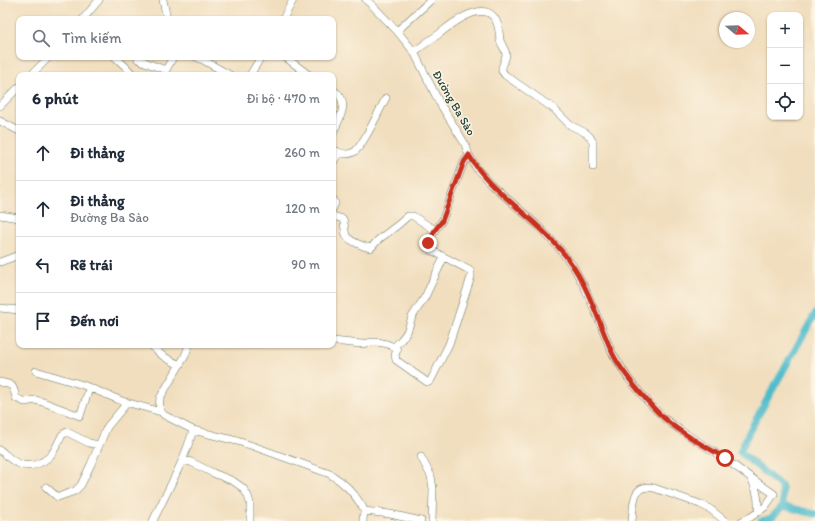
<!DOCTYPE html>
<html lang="vi">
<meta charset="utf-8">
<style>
:root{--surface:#fff;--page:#f2f2f3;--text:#1f2937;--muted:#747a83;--line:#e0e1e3}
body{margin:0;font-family:Itim,sans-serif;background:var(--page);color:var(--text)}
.controls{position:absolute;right:12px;top:12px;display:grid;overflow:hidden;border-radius:8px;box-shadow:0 1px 3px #0004}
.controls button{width:36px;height:36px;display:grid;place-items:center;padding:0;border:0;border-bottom:1px solid var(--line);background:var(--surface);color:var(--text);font:20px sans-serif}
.compass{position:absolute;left:719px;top:12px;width:36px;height:36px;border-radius:50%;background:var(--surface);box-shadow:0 1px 3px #0004;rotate:109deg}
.stop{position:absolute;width:12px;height:12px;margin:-9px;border:3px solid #c8321e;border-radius:50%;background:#fff}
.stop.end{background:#c8321e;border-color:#fff;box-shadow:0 1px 4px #0008}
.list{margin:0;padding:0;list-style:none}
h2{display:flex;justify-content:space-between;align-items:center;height:52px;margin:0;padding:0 16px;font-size:17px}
h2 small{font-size:13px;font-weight:400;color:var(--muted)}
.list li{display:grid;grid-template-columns:26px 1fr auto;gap:12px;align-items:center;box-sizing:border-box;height:56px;padding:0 16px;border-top:1px solid var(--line)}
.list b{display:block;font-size:15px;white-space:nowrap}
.list p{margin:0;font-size:13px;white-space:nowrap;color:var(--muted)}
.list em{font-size:13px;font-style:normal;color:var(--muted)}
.icon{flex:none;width:22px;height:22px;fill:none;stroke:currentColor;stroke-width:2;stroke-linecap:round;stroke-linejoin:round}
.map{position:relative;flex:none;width:815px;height:521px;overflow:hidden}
.search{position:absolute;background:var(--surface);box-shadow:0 1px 3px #0004;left:16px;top:16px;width:320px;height:44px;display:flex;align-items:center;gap:10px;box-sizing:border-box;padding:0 14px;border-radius:8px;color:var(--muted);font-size:15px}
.panel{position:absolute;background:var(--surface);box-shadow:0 1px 3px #0004;left:16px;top:72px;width:320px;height:276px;border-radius:8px}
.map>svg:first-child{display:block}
</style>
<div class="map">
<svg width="815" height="521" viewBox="0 0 815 521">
<rect width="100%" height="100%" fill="#fcf5e5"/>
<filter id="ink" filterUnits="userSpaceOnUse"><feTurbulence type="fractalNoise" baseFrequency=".025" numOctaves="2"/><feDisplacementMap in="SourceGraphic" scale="8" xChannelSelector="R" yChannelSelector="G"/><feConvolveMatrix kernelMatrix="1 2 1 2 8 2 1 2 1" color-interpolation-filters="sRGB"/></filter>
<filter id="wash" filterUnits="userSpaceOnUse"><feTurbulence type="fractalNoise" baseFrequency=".012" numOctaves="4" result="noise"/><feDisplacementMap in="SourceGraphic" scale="16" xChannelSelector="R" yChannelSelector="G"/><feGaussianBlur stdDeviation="0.9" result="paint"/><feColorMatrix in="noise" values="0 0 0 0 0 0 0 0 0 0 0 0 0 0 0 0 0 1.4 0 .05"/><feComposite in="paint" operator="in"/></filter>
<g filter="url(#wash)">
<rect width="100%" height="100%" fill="#f1debe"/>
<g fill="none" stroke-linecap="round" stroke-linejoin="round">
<path stroke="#50bccc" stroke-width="7" d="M783,506l32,8
M761,521l10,-3 12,-12 -1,-19 -42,-35 10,-22 65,-116"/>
</g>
</g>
<g filter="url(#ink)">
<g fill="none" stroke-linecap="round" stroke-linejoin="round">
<g stroke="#687564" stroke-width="8">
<path id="minor" d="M163,0l4,19
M366,0l6,5 25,26 17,21 25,50 26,42 4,11 8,14 14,15 46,41 22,23 14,18 12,22 16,37 10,26 17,27 21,25 16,16 15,11 45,29 49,35 -9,13 -14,10 -9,4
M83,19l16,-19
M283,19l10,-19
M397,31l34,-31
M414,52c8,-6 16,-12 25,-18 11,-9 40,-32 54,-18 6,6 6,16 7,24 1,5 5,8 6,14 0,6 -5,11 -4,17l3,4 49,34 16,16 16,8 4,4 3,5v25
M115,57l11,10 7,8
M196,57l7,3 27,15
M285,57l24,18
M138,59l14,6 14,5 7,-13
M31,75l18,-18
M250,75l11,-18
M333,90c18,10 7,28 0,43
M0,106l19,-19
M0,121l19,10
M333,149c6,4 14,7 21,3 9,-5 26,-44 32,-54
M333,162l6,-9
M333,199l2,4 -2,5
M0,215l19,3
M333,216l10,3c2,5 1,10 3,16 3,6 18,12 25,13l7,-8 21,-16 9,-8h5l22,14
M0,262l19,-7
M0,308l19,2
M333,341c9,1 19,2 28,3 4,0 8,-2 13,-2 7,0 18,2 23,8l-2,5 1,5 31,22h2l2,-2 18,-36 22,-67v-5l-2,-2 -38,-20 -3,-3v-4l7,-13 7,-9 22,-59 5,-7
M152,345c6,10 18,15 28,20
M394,347l7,-7 6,-8 5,-15 13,-20 19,-40
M36,371l47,14 39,16 39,11
M0,382c14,3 13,3 16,16l9,4 10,-2 8,2 37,14 9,-27
M193,430l44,11 16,5 77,28c13,8 22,16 30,29 1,2 4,5 4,8 0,3 -1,7 -1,10
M0,450c4,3 8,7 12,10 13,9 25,7 37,-3 5,-4 10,-16 13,-22l5,-3 22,11 10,2
M421,457l10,19 2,13 -1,32
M183,460l8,2 22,11 20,8 10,7 5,8 2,7v18
M750,477c7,11 9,22 8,35
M46,487l9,8 3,2 17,-6 6,-6 10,-21 16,-37 20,-24
M364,511l26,3 31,7
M153,521c14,-30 31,-59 40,-91l-29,-15c-5,-5 -5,-9 -4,-17l25,-42 4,-11
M632,521c2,-16 -1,-38 22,-33l46,16 10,5 15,12"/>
</g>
<use href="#minor" stroke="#fff" stroke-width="7"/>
</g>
</g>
<g fill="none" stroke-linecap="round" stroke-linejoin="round" filter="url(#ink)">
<path stroke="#c8321e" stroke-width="5" d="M428,243l7,-13 7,-9 22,-59 5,-7c13,23 33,39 53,57 13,11 26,23 37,36 26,28 37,67 52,102 5,12 15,25 23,35 10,12 19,24 31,34 18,16 40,27 60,39"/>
</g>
<g text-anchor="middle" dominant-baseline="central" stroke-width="3" stroke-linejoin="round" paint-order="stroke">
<g font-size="12" fill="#1f3d34" stroke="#fcf5e5">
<text transform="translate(454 103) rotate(60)">Đường Ba Sào</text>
</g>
</g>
</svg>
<div class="controls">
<button>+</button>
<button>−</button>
<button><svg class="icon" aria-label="locate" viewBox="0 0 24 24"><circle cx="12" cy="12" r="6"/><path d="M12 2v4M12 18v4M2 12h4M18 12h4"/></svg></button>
</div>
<svg class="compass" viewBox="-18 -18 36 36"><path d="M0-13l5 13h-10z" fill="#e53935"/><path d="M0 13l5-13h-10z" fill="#747a83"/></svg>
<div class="stop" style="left:725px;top:458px"></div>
<div class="stop end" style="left:428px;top:243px"></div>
<div class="search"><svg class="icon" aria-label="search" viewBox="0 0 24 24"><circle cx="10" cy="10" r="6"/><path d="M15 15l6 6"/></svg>Tìm kiếm</div>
<section class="panel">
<h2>6 phút<small>Đi bộ · 470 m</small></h2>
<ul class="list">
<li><svg class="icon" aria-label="ahead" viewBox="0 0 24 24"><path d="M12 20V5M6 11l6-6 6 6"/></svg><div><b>Đi thẳng</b></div><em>260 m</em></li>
<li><svg class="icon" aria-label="ahead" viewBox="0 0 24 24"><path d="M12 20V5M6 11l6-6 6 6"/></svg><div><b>Đi thẳng</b><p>Đường Ba Sào</p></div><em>120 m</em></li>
<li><svg class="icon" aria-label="left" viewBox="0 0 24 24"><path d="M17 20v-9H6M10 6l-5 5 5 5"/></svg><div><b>Rẽ trái</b></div><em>90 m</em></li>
<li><svg class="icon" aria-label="arrive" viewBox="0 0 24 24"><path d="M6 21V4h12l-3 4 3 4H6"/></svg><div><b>Đến nơi</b></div></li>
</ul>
</section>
</div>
